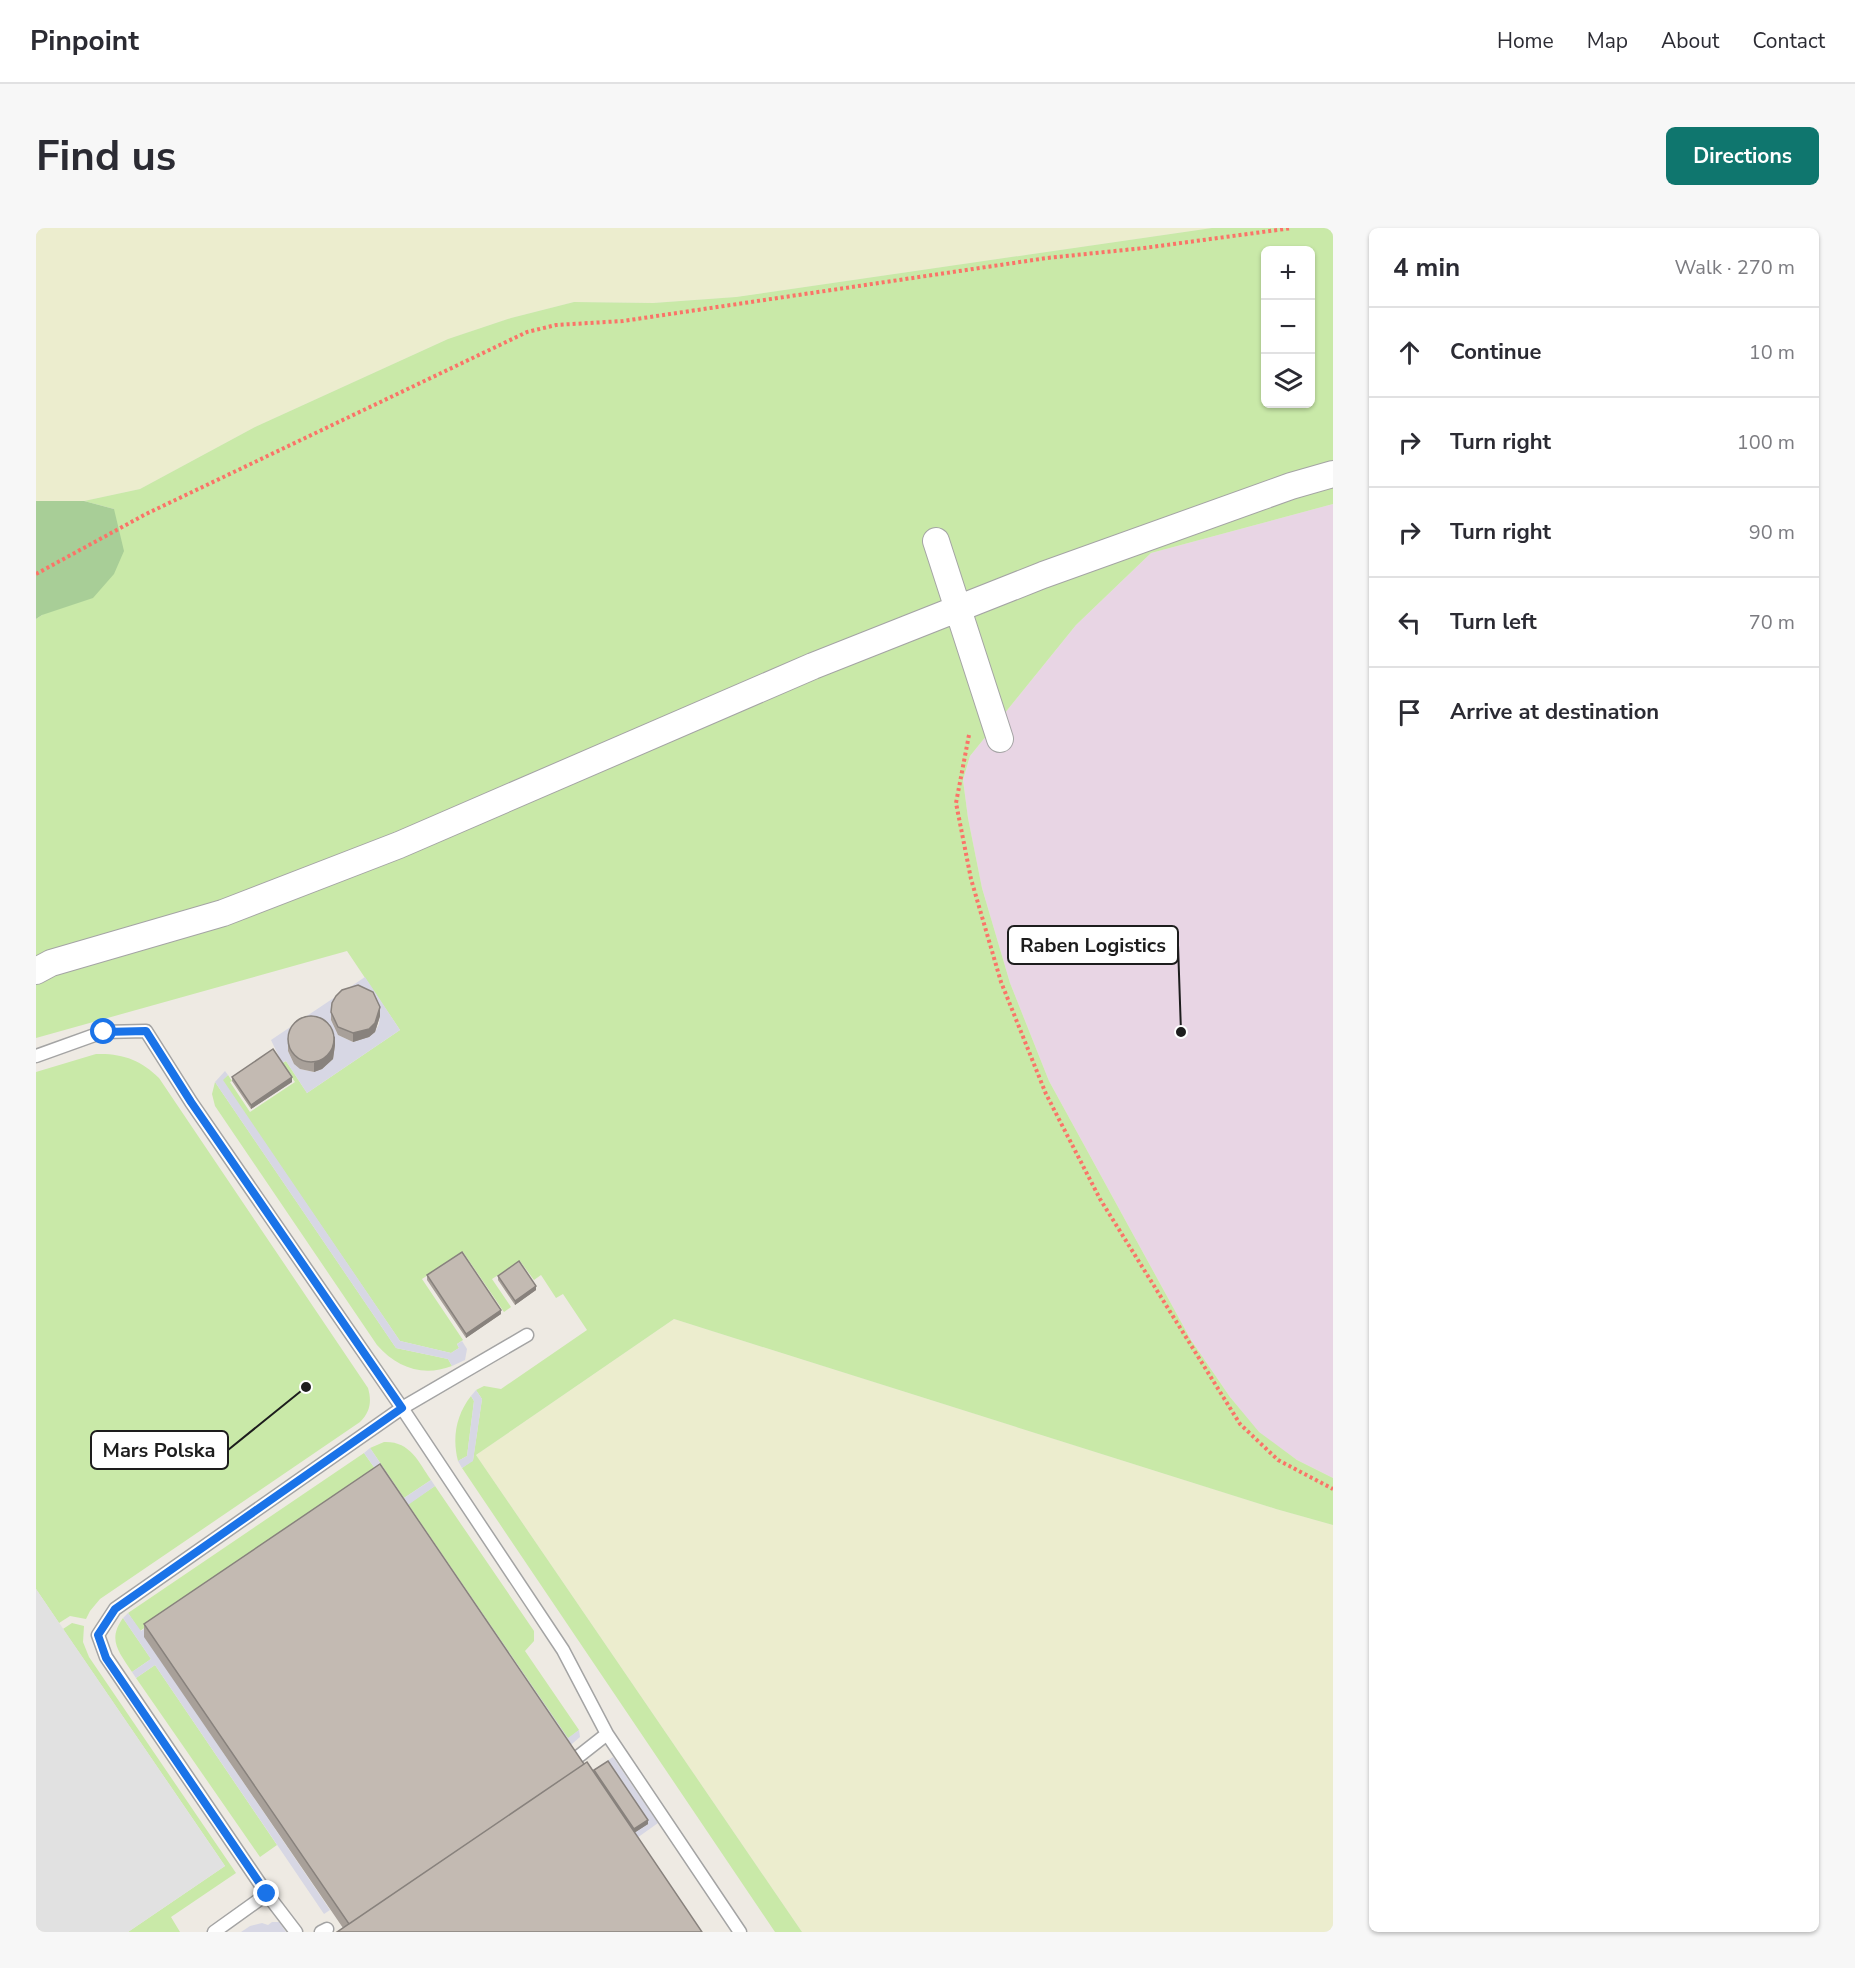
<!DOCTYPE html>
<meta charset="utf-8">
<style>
:root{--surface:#fff;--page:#f7f7f7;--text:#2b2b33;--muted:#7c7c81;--line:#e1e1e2;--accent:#0f766e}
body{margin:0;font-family:"Nunito Sans",sans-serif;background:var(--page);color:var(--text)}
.controls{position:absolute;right:18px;top:18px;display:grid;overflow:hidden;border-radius:9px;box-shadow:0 2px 4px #0004}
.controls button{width:54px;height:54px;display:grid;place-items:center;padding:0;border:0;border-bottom:2px solid var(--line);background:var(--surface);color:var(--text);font:30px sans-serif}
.stop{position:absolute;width:18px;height:18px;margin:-14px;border:4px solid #1a73e8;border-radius:50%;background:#fff}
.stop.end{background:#1a73e8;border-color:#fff;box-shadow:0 2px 6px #0008}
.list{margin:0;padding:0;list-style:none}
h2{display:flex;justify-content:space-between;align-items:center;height:78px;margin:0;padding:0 24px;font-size:26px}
h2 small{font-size:20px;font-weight:400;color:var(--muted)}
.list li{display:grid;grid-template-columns:39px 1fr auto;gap:18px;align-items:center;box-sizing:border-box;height:90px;padding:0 24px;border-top:2px solid var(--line)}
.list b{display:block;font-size:22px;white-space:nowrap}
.list em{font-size:20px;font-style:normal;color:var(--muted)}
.icon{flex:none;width:33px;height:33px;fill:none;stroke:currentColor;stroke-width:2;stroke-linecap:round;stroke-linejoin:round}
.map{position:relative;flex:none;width:1297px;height:1704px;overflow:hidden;border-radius:9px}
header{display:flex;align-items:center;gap:36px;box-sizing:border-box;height:84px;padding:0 30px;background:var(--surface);border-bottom:2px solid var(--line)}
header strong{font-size:28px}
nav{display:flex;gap:33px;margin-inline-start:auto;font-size:21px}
.intro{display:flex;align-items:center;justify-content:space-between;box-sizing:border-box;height:144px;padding:0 36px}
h1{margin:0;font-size:42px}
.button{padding:15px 27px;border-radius:9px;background:var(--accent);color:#fff;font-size:21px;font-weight:700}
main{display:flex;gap:36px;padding:0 36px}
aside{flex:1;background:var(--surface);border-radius:9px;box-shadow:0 2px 4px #0004}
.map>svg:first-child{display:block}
</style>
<header>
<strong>Pinpoint</strong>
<nav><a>Home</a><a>Map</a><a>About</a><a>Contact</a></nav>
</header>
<div class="intro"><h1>Find us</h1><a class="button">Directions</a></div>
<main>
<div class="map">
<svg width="1297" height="1704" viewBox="0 0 1297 1704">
<rect width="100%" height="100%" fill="#eeeae3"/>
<path fill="#e8d5e4" d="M1297,276v974l-36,-18 -39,-28 -28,-35 -39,-57 -142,-259 -39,-98 -28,-95 -14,-70 -5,-38 7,-24 106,-131 75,-72z"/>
<path fill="#ecedce" d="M0,0h1176l-476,69 -83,6 -79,-1 -63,16 -63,21 -193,88 -115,62 -56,12h-48z
M638,1091l602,190 57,16v407h-531l-326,-477z"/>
<path fill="#c9e9a8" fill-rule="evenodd" d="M1176,0h121v276l-182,49 -75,72 -106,131 -7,24 5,38 14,70 28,95 39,98 142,259 39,57 29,35 38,28 36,18v47l-57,-16 -602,-190 -198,136 326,477h-27l-313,-464 11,-8 9,-61 -6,-9 8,-4 17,3 86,-59 -24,-36 -7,4 -15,-23 -7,5 -14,-19 -28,18 19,28 -7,5 -41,-60 -41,27 41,61 -6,4 2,4 -8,5 -51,-12 -178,-261 6,-5 4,6 -2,1 20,30 45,-30 -13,-19 4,-2 21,32 93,-63 -53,-79 -311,87v-419l6,-4 72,-106 -30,-8 56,-12 115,-62 193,-88 63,-21 63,-16 79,1 83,-6zM1230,22h44v154h-44z
M60,826c26,-1 45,6 63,24l209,310c4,14 2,24 -8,34l-260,177 -10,12 -4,8 -16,-3 -11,7 -23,-34v-517z
M179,854l181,266 52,11 4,7c-29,11 -55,2 -75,-21l-162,-239 -3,-12z
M435,1168l3,5 -7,55 -9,5c-6,-23 -2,-46 13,-65z
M348,1214c26,-1 34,19 47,38l-27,18 -34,-50z
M328,1225l12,17 -236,161 -12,-18z
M399,1258l99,145v10l-9,10 54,79 -11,9 -160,-235z
M87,1390l28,41 -19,13c-13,-20 -25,-32 -9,-54z
M36,1395l12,3 -1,16 6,15 147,216 -65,44 9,15h-52l97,-66 -162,-237z
M119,1437l122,180 -17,12 -124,-179z"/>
<path fill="#a8ce97" d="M0,273h48l30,8 10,42 -10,23 -21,24 -51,17 -6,4z"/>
<path fill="#e1e1e1" d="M0,1361l189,277 -97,66h-92z"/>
<path fill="#d7d7e4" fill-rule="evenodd" d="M329,749l35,53 -93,63 -21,-32 -4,2 -11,-23zM296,784l48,4 -1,8 -4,8 -6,5 -16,5 -15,-7 -7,-15zM299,817l-2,14 -11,10 -8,3 -14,-3 -6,-5 -6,-13z
M189,843l3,4 -5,5 177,261 51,12 8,-5 -2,-4 5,-3 5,8 -2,11 -13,6 -4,-7 -52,-11 -181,-266z
M440,1162l6,9 -9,62 -11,7 -4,-7 9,-5 7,-55 -3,-5z
M334,1220l34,50 27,-18 4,6 -27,19 160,233 11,-8 1,7 -14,12 -422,-113 186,274 -6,4 -169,-249 -19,13 -4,-6 19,-13 -28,-41 5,-5 13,18 235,-161 -12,-17z
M577,1529l45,66 -21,15 -53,-62z
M236,1694h7l7,10h-45l9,-6 12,-3 6,2z"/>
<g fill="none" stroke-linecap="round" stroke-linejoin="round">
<g stroke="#a4a4a4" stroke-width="15">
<path id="service" d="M0,828l67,-24 43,-1 45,71 211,306 161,242 44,84
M543,1528l28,-22 133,198
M178,1704l53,-38
M260,1704l-29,-38 -161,-237 -8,-22 17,-26 287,-201 125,-73
M285,1704l6,-3"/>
</g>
<g stroke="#a4a4a4" stroke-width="28">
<path id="minor" d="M900,313l64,198
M0,743l15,-8 172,-50 176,-68 414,-179 230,-91 248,-89 42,-12"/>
</g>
<path stroke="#fa7468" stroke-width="4" stroke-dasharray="3 3" stroke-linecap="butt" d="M0,346l110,-60 381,-182 29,-7 67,-4 424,-63 97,-10 148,-20
M933,507l-13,68 15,76 30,103 45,112 54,105 140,225 38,36 55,29"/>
<use href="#service" stroke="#fff" stroke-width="12"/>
<use href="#minor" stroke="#fff" stroke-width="26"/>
</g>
<path fill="#a8a099" d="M295,784l49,4 -5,16 -6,5 -16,5 -15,-7 -7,-15z
M252,815l47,2 -2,14 -11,10 -8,3 -14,-3 -6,-5 -6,-13z
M196,849l60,5 -41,27 -19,-28z
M391,1047l74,39 -35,24 -39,-58z
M462,1048l38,14 -21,15 -17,-25z
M108,1396l440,140 10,9v-3l54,54 -14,9 -291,95 -199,-291z"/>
<path fill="#88827d" d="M344,779v9l-5,16 -6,5 -16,5v-9z
M299,808v9l-2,14 -11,10 -8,3v-9z
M256,849v5l-41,27v-4z
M500,1058v4l-21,15v-4z
M465,1082v4l-35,24v-4z
M612,1592v4l-14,9v-4z"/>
<path fill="#c3bab2" stroke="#88827d" stroke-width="1.5" d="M322,757l15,7 7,15 -5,16 -6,6 -16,4 -15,-6 -7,-15 1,-9 4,-7 6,-6z
M252 811a23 23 0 1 1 46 0a23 23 0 1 1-46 0Z
M237,821l19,28 -41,28 -19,-28z
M426,1024l39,58 -35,24 -39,-59z
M483,1033l17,25 -21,15 -17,-25z
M344,1236l204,300 -235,160 -205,-300z
M572,1533l40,59 -14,9 -40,-59z
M551,1534l115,170h-365z"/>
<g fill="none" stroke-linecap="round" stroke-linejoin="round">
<path stroke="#1a73e8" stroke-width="8" d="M68,804l42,-1 45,71 211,306 -287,201 -17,26 8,23 161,236"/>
</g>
<path fill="none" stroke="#1d1d1d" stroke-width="2" d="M1145 804L1142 717M270 1159L192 1222"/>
<g fill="#1d1d1d" stroke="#fff" stroke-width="2">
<circle cx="1145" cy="804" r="6"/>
<circle cx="270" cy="1159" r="6"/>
</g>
<g fill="#fff" stroke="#1d1d1d" stroke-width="2">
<rect x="972" y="698" width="170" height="38" rx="6"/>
<rect x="55" y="1203" width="137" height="38" rx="6"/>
</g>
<g font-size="20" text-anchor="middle" font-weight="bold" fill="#1d1d1d">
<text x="1057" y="724">Raben Logistics</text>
<text x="123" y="1229">Mars Polska</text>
</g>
</svg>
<div class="controls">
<button>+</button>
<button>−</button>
<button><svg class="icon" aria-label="layers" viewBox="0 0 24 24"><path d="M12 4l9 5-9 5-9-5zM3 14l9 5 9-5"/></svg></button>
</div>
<div class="stop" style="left:68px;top:804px"></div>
<div class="stop end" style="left:231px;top:1666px"></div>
</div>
<aside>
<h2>4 min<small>Walk · 270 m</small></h2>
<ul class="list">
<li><svg class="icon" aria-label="ahead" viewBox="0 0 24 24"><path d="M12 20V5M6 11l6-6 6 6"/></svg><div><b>Continue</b></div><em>10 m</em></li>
<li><svg class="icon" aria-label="right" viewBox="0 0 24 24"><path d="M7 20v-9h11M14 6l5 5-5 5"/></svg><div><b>Turn right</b></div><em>100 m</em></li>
<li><svg class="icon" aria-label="right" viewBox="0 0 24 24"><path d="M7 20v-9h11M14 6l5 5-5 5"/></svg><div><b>Turn right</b></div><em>90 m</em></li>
<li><svg class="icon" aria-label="left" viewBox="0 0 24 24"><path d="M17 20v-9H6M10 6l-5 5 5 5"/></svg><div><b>Turn left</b></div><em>70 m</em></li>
<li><svg class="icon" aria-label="arrive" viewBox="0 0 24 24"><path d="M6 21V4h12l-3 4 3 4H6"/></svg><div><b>Arrive at destination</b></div></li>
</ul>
</aside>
</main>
